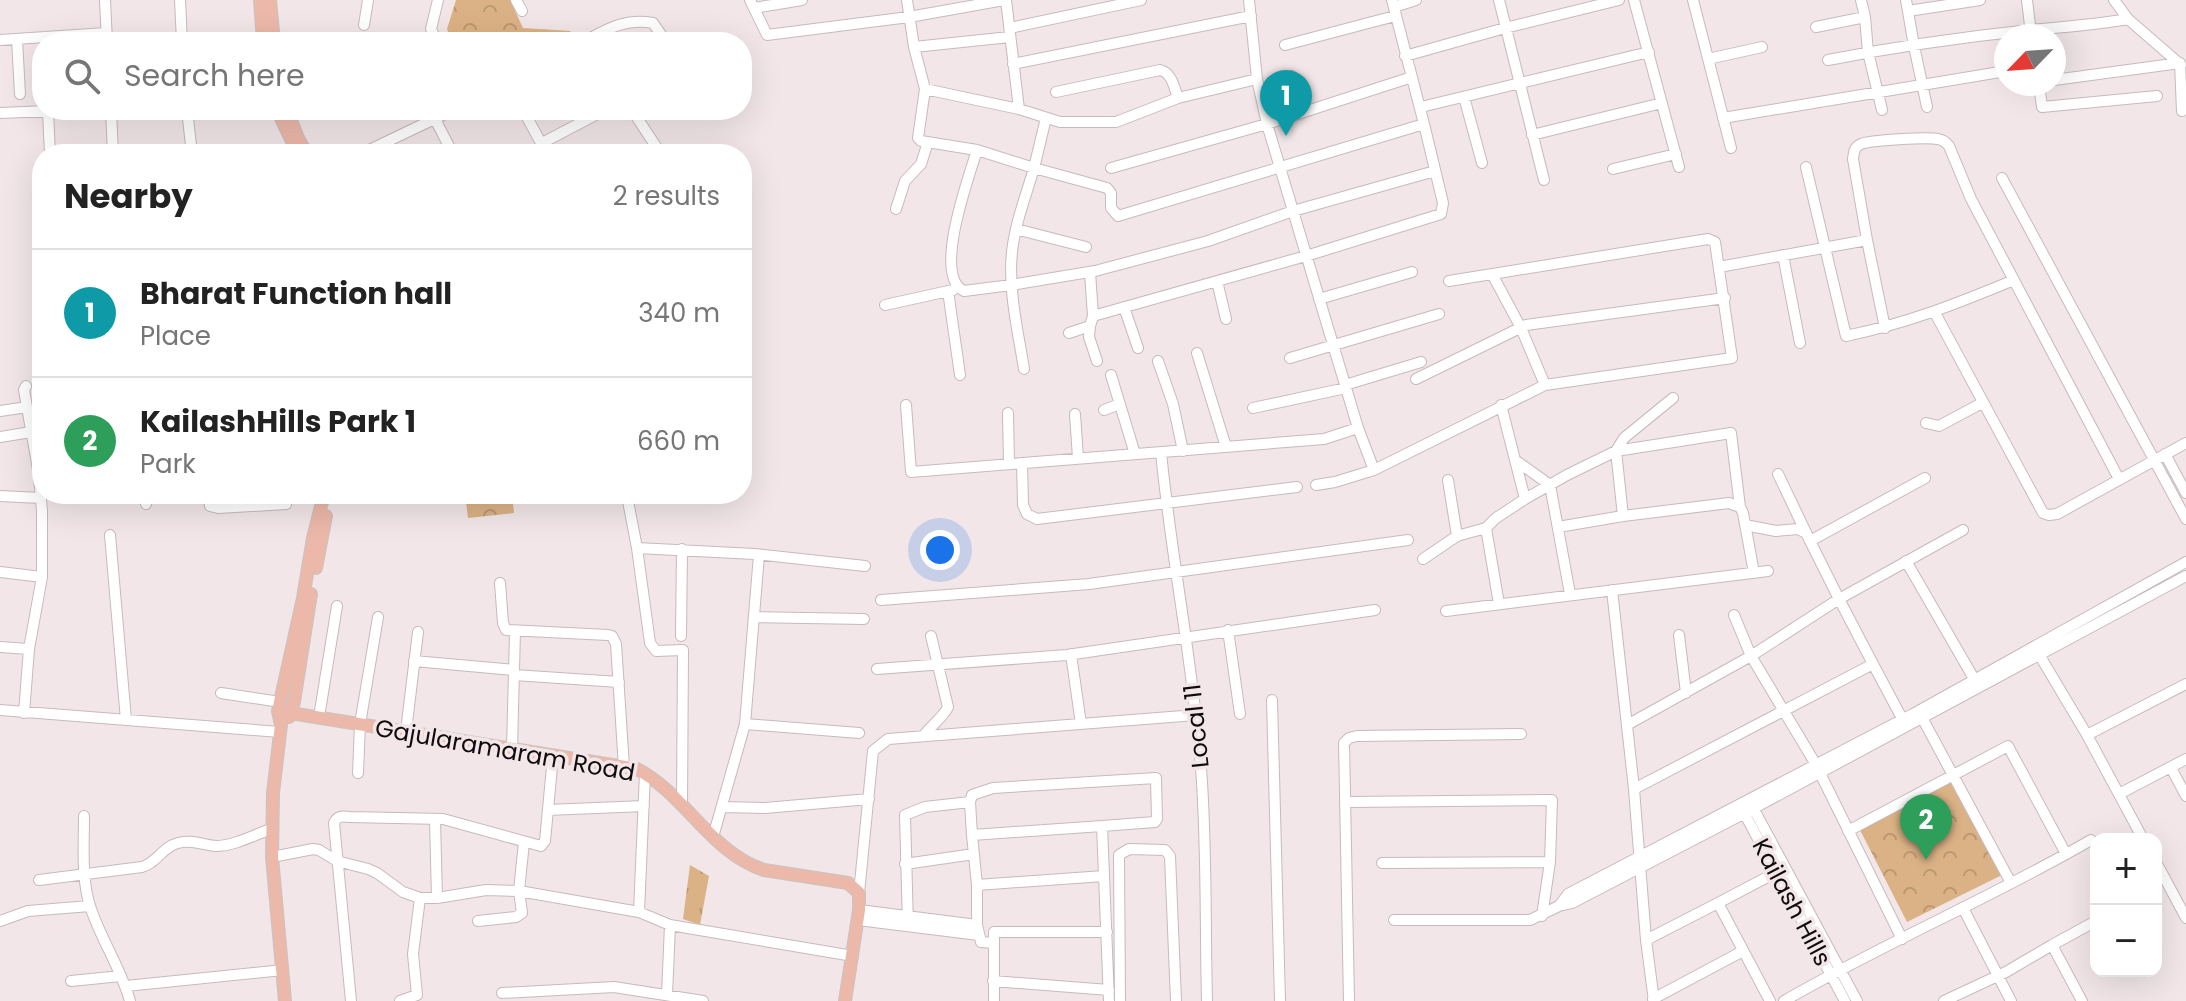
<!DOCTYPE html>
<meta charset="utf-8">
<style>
:root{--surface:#fff;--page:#f6f6f6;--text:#222;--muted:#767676;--line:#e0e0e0;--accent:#2563eb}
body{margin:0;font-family:Poppins,sans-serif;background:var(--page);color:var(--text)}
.controls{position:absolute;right:24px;bottom:24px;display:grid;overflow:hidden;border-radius:16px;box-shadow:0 8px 32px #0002}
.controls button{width:72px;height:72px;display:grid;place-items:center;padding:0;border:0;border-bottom:2px solid var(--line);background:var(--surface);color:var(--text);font:40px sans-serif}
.compass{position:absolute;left:1994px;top:24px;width:72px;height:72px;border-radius:50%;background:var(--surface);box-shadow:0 8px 32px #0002;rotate:245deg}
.you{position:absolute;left:940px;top:550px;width:28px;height:28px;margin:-20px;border:6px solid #fff;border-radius:50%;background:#1a73e8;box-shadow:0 0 0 12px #1a73e833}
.badge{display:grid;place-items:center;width:52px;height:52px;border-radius:50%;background:var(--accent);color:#fff;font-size:26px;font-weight:700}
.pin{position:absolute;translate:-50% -66px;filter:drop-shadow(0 2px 4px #0008)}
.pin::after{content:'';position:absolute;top:42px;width:28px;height:24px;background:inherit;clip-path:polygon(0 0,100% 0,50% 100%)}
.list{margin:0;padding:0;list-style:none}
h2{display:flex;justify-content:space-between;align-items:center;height:104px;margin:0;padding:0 32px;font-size:34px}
h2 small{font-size:26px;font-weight:400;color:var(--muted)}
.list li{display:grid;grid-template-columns:52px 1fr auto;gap:24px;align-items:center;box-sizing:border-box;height:128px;padding:0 32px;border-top:2px solid var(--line)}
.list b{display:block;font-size:30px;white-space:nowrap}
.list p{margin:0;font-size:26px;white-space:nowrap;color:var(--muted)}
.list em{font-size:26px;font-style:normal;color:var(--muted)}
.icon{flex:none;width:44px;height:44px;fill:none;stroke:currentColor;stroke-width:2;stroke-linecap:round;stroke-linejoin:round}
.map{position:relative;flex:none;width:2186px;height:1001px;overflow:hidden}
.search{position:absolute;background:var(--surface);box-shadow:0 8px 32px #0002;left:32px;top:32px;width:720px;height:88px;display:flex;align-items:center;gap:20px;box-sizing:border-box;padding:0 28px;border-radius:32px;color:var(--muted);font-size:30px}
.panel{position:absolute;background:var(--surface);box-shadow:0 8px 32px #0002;left:32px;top:144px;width:720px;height:360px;border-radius:32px}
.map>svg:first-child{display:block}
</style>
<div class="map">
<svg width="2186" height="1001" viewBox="0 0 2186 1001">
<defs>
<pattern id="grass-tufts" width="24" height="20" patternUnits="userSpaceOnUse" patternTransform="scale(2)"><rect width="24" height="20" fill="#dbb285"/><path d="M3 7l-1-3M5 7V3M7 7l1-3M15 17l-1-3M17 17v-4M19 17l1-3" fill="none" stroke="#bb9872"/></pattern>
<pattern id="park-crowns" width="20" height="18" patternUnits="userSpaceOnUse" patternTransform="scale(2)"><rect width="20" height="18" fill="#dbb285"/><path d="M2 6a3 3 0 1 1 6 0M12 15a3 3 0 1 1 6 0" fill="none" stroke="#bb9872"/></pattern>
</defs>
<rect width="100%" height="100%" fill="#f2e6e8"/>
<path fill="url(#grass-tufts)" d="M690,865l19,11 -9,49 -17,-6z"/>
<path fill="url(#park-crowns)" d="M456,0h54l13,28 48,3 -17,11h-102l-5,-13z
M465,494h47l2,19 -46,5z
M1952,780l52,94 -97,48 -47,-92z"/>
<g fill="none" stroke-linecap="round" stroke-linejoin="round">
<g stroke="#c7babc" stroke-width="12">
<path id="minor" d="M105,0l2,42
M180,0l2,42
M516,0l6,11
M750,0l17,35 142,-18 95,-17
M907,0l7,47 11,42 -7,49 3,3 56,9 57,18c-8,28 -19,55 -22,84 -4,39 6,79 12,117
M1006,0l13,109
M1499,0l45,180
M1634,0l45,167
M1693,0l38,148
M1861,0l4,17 3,35 14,58
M1906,0l8,46 13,61
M2027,0l4,34
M2114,0l14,19 53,46
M1394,7l22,-7
M754,8l48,-8
M1908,11l72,-11
M364,25l4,-25
M1816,27l49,-10
M1010,28l131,-28
M17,39l3,55
M0,40l106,-7
M437,42l-6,-13 7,-29
M583,42c25,-13 41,-24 70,-19l13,19
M1285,45l110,-29
M914,47l96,-10
M1405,56l100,-28 114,-28
M1708,59l54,-12
M1828,60c66,-13 135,-23 202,-30 34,-3 64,-5 98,-11
M1013,64l238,-48
M1292,76l11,36
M2054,80l126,-17 2,48
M2039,84l3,23 115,-11
M925,89l94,20 41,13h56l62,-24 79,-19
M1056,92l104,-22c12,3 14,17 18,28
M1464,97l18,66
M1421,107l228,-55
M111,110l2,44
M187,110l5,44
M523,110l24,44
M632,110l29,44
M48,111l2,43
M0,113l73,-3
M1046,118l-12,50 73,20 4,5v15l7,8 306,-92 -32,-124
M1723,118l283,-47
M435,119l18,35
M1532,135l130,-32
M542,143l63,-33
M977,150c-8,27 -45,126 -13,141l47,-6 84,-14 113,-30 85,-30 142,-40
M361,154l92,-44
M1806,167l40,169c62,-13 110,-32 168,-56
M1111,168l156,-44 145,-47
M1613,169l63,-15
M2002,178l184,341
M896,209l9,-28 16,-17 7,-22
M1016,229l70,18
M1867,240l18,88
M1783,255l17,88
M1719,267l148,-27 -14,-81c1,-7 1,-12 8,-15 9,-4 67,-7 77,-5 7,2 6,2 11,7l22,53 148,280
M1090,272l3,44 -3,10 -1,11 8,24
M1492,274l29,54 24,57
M1217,281l9,38
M948,291l12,84
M1319,299l93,-27
M885,305l68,-15
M1124,307l14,41
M1935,313l108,200 6,2 8,-1 129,-71
M1093,316l213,-60 135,-42 2,-11 -19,-79
M1069,333l21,-7
M1197,353l29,94
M1290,358l149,-44
M1158,361l15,43 10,47
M1111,375l24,79
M1416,379l110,-54 199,-27
M1345,385l76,-23
M26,386l-2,4 15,85 3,36v66
M906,405l5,67 413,-33 34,-11 -91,-304 -10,-45 -8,-79
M1501,405l24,94
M1253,408l93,-20
M1104,410l16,-6
M0,411l27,-4
M1008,413l1,51
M1075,414l3,44
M1926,423l13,3 43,-23
M0,437l31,-5
M1161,452c10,106 32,210 40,316 6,77 4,156 6,233
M2165,454l21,39
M1515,460l35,25 20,109
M1022,463l1,42 4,9 10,5 260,-32
M1374,470l171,-85 187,-27 -17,-116 -7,-3 -259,42
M1778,474l32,67
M1925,478l-115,63 29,58 124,-69
M1448,480l9,56
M1316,485l19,-3 39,-12 -16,-42
M144,494l2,10
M208,494l2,12 8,2 68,-4 2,-10
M630,494l-2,7 9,47
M0,496l41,2
M1740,507l-9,-74 -115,18 7,65 106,-13 11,4 3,6 11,60
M1745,525l31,6 22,-2 8,4
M1558,527l65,-11
M110,535l16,185
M1423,559l34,-23 29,-8
M1906,561l71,123
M0,572l42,5 -13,72 -5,64
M500,583l3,40 3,7 102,5 4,1 4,8 8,123
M1612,590l22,199 12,151
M881,600l208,-16 319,-44
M1499,604l-13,-76 10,-10 29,-19 42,-24 49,-24 8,-13 49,-40
M1446,611l322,-40
M1734,615l17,41 64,107 87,176
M754,617l110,2
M1228,630l12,84
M1679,635l7,58
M681,636l1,-87
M0,647l29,2
M2037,651l50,84 56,104
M1071,654l10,70
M414,661l100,9
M1873,664l32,60
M877,669l190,-14 308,-45
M514,675l105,7
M221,693l59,9
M1272,700l8,301
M0,710l280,22
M1919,712l92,171
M319,717l18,-111
M745,724l114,9
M1627,725l124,-69 88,-57 34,65 -239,125
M406,731l12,-99
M924,735c6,-8 21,-20 24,-28l-17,-71
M2087,735l99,-51
M512,749l3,-118
M2171,768l15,28
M358,773l2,-49 18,-107
M2119,794l67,-35
M1347,802l205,-2 -2,62 -8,54
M1751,804l106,197
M682,805l1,-155 -27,1 -6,-8 -13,-95 118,6 110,12
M722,807l43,1 104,-9
M1742,809l103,192
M548,810l96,-4
M84,816c0,30 -3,65 7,93 11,32 30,60 39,92
M435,819l2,79
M1848,831l160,-85 58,108
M972,835l-2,-33 2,-7 21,-7 163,-10 1,41 -2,3 -53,4 7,175
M713,837l32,-113 14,-169
M272,857l41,-8 6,1 18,11 31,8 9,4 26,19 17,6
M2156,862l30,56
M1382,863l168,-1
M905,864l69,-10
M39,880l103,-13c15,-4 20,-20 36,-24 13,-4 25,2 38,3 18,0 38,-11 55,-17
M977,885l127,-9
M859,893l14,-142 15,-12 308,-24
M1718,903l61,-32
M1559,906l9,-12 345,-180 273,-152
M1963,908l48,93
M859,910l118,15
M639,912l6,-139
M858,920l121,15
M1394,920h136l29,-14 13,-3 173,-90 441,-237
M0,921l28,-10 62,-5
M478,921l38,-4 6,-4 -3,-22 5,-49
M908,926l-3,-111 20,-8 45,-5
M994,943l-13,-1 -4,-17v-40l-5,-50 130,-9
M71,981l50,-5
M993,981l116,9
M126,986l157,-16
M502,993l112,-6 89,14
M667,995l3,-70
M1653,999l90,-48
M351,1001l-17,-178c3,-7 8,-7 15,-6l94,2 98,27 4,-5 8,-85
M400,1001l17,-6 -4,-41 7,-56h17l49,-8 33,1 120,21 31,13 183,31
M994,1001v-69h113
M1120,1001l-1,-146 10,-6 36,1 5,6 6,145
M1349,1001l-5,-258 5,-5 8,-2 164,-2
M1654,1001l-8,-61 72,-37 52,98
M1784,1001c100,-58 207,-103 307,-161
M1944,1001l62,-29 46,-27
M2082,1001l-30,-56 44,-24"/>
</g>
<g stroke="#c6c5c5" stroke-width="14">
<path id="major" d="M260,0l3,42
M270,0l4,42
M277,110l21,44
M287,110l11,28 9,16
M316,568l10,-52
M278,711l359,58c48,25 74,84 127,101l84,13 11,10v17l-14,91
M289,717l5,-15 17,-108
M285,1001l-13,-144 1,-64 8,-68 -3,-14 25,-113 10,-60 11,-44"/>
</g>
<use href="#minor" stroke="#fff" stroke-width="10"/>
<use href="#major" stroke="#ecb8a9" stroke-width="12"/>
</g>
<g text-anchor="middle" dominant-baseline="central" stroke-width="7" stroke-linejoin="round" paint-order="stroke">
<g font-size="24" fill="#100c0d" stroke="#f2e6e8">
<text transform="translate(1196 726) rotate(-96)">Local 11</text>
<text transform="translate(505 750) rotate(10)">Gajularamaram Road</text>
<text transform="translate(1792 902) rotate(62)">Kailash Hills</text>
</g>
</g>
</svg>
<div class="controls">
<button>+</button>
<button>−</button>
</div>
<svg class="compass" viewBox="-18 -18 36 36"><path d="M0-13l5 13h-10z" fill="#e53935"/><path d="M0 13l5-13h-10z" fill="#767676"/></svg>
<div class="you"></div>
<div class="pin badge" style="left:1286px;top:136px;background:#0f9aa8">1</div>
<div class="pin badge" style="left:1926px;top:860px;background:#2e9e5b">2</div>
<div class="search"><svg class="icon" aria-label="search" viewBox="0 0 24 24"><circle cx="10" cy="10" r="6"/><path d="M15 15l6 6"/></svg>Search here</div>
<section class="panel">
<h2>Nearby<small>2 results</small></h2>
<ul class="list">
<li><span class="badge" style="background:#0f9aa8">1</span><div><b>Bharat Function hall</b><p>Place</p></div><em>340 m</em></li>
<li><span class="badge" style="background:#2e9e5b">2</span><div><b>KailashHills Park 1</b><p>Park</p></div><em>660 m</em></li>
</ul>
</section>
</div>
